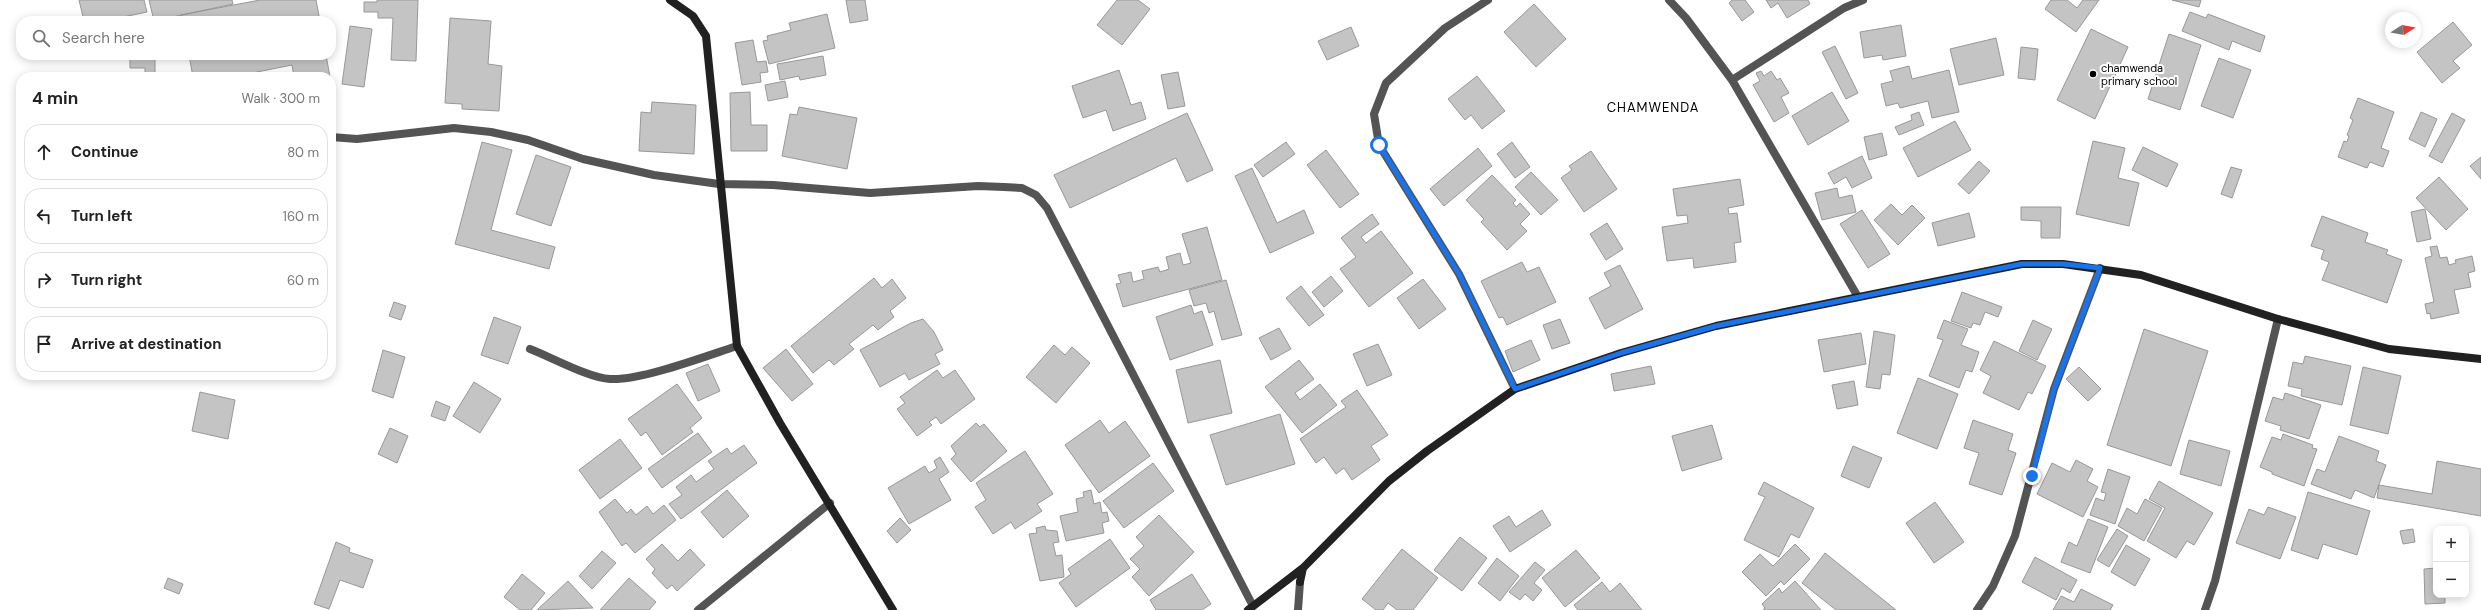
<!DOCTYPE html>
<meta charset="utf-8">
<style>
:root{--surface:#fff;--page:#f2f2f2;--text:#222;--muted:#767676;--line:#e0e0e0}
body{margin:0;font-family:"DM Sans",sans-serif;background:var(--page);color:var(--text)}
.controls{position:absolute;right:12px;bottom:12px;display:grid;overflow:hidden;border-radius:8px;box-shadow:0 2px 10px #0003}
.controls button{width:36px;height:36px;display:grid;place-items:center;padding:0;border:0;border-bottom:1px solid var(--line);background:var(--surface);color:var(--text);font:20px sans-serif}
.compass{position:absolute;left:2385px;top:12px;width:36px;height:36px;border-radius:50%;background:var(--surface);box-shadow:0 2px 10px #0003;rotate:79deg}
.stop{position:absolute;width:12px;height:12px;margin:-9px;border:3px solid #1a73e8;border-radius:50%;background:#fff}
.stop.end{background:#1a73e8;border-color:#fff;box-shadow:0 1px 4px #0008}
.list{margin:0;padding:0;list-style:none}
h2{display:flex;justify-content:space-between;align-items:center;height:52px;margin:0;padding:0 16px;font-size:17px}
h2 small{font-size:13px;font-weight:400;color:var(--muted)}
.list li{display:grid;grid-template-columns:26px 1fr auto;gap:12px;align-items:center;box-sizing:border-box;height:56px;margin:0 8px 8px;padding:0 8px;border:1px solid var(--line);border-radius:16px}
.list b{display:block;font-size:15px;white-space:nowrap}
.list em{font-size:13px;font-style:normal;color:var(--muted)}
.icon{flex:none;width:22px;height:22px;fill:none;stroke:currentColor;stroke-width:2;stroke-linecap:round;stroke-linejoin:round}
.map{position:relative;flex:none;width:2481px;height:610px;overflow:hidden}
.search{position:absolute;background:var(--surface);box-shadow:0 2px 10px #0003;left:16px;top:16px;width:320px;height:44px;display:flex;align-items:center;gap:10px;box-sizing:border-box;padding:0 14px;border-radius:16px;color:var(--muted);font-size:15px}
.panel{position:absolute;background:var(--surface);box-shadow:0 2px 10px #0003;left:16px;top:72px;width:320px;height:308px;border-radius:16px}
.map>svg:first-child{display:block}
</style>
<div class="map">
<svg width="2481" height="610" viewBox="0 0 2481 610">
<rect width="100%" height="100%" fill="#fff"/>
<path fill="#c4c4c4" stroke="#989898" d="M79,0h65l3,12 -43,9h-20z
M149,0h83l1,4 -79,17z
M260,0h56l4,21h-137l-2,-6z
M377,0h41l-2,61 -25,-1 2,-42h-15v-6h-14v-10h13z
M846,0h19l3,20 -18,3z
M1117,0h21l12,9 -28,36 -25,-20z
M1732,0h13l9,12 -12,9 -13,-18z
M1766,0h42l2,4 -23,14 -9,-15 -7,5z
M2051,0h16l10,8 6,-8h16l-23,32 -31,-23z
M2172,0h29l-2,7z
M1534,4l32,35 -30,28 -32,-35z
M2190,12l16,6 2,-4 57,22 -5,16 -28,-11 -3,9 -47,-19z
M827,14l8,34 -66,16 -6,-23 5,-1 -1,-4 24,-6 -2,-7z
M450,18l41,3 -3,43 14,2 -3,45 -37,-2v-5l-17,-1z
M2453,22l19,23 -19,16 7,7 -18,15 -25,-31z
M1901,25l5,31 -23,4 -1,-5 -18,3 -4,-26z
M350,26l22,3 -8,58 -22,-3z
M1351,27l8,19 -32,14 -9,-19z
M2091,29l37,18 -33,72 -38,-19z
M2169,34l32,11 -21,65 -32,-11z
M1996,38l8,37 -45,10 -9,-36z
M753,40l4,22 9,-1 2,11 -8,1 1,9 -19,3 -7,-42z
M1835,46l23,47 -12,6 -24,-47z
M2021,47l17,2 -3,31 -17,-2z
M189,55h137l4,22h-36l-2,-12 -45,9 1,3h-55z
M130,56h25v21h-10v-9h-15z
M823,56l3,19 -26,5 -1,-4 -19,4 -3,-16z
M2219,58l32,12 -18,48 -32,-12z
M1909,66l3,13 37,-9 10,42 -27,6 -4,-17 -28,7 -2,-5 -12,3 -5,-22 12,-3 -3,-10z
M1119,70l12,35 10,-3 5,17 -33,12 -7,-21 -23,8 -11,-32z
M1761,71l3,5 7,-5 6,9 3,-2 9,15 -8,4 8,16 -15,9 -21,-37 7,-4 -4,-8z
M1178,72l7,34 -17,3 -7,-34z
M1477,76l28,35 -23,18 -11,-14 -6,5 -17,-21z
M785,81l3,16 -20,4 -3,-16z
M750,92l1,33h16v26h-36l-1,-58z
M1832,92l17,29 -41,24 -16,-29z
M2358,98l36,14 -13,36 8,3 -6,16 -13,-5 -3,6 -29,-11 6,-16 3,1 2,-6 -2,-1 6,-15 -3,-2z
M652,102l44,3 -2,49 -55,-3 2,-39 10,1z
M799,107l58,11 -10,51 -65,-13 8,-42 7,1z
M1919,112l5,13 -25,10 -4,-8 17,-7 -1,-5z
M2421,112l16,7 -12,28 -16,-8z
M1187,113l26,57 -26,12 -11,-24 -106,50 -16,-33z
M2452,113l13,7 -23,43 -13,-7z
M1955,121l16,29 -53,27 -15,-29z
M1882,133l5,22 -18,5 -5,-23z
M2093,141l32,7 -7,30 21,5 -10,43 -53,-12z
M482,142l30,8 -21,80 64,17 -6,22 -94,-25z
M1286,142l9,12 -32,23 -9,-12z
M1512,142l18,25 -15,11 -18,-24z
M2143,147l35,17 -11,23 -35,-17z
M1478,148l14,18 -48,40 -14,-17z
M1326,150l33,44 -19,14 -33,-43z
M1591,151l26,38 -33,23 -23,-34 11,-8 -3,-4z
M536,155l35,12 -20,59 -35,-12z
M1862,156l10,22 -20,10 -6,-11 -12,7 -6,-11z
M2481,157v22l-11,-13z
M1979,161l11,10 -21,23 -11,-10z
M2231,167l11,3 -10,28 -11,-4z
M1252,168l25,55 27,-13 10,23 -44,20 -35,-77z
M1531,172l27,28 -17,15 -26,-28z
M1492,175l24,25 -3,3 3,4 4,-4 10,11 -10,10 7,7 -20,19 -26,-28 3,-3 -18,-19z
M2439,177l29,32 -22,21 -30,-32z
M1740,179l4,26 -16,3 1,6 8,-1 4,29 -7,1 2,19 -42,6 -1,-10 -26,3 -5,-34 26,-4 -1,-8 -10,1 -4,-27z
M1837,188l2,10 13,-3 4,17 -34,8 -7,-27z
M1891,204l11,11 10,-10 13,13 -27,27 -24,-25z
M2021,207h40l-1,31h-19v-17l-20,-1z
M2425,209l6,30 -14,3 -6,-30z
M1862,210l28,44 -22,14 -28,-44z
M1969,213l6,24 -37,9 -6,-23z
M1372,214l7,10 -18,13 5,6 15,-12 32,42 -44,34 -29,-38 16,-12 -15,-19z
M2322,216l46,17 -3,9 23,8 -2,4 16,6 -15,43 -65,-23 7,-18 -8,-3 3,-9 -13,-4z
M1607,223l16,26 -17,11 -16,-26z
M1207,227l15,53 -99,27 -7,-23 5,-1 -3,-8 13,-3 2,10 11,-3 -2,-8 16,-4 2,5 9,-3 -3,-12 14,-4 3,12 8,-2 -9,-29z
M2437,246l3,12 7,-1 2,8 7,-2 -1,-3 17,-4 3,15 -7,2 3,14 -17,3 5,23 -28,6 -1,-6 -3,1 -2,-10 9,-2 -9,-44 7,-2 -2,-9z
M1522,262l5,10 12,-5 17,35 -49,23 -4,-8 -4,1 -18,-37z
M1620,265l23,44 -38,20 -16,-31 22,-12 -7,-13z
M1331,276l12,15 -19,16 -12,-15z
M874,278l8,10 10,-9 14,19 -16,13 4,6 -16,13 -5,-5 -24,19 5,5 -20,16 -5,-5 -16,13 -22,-27z
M1423,279l23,30 -27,20 -22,-31z
M1226,280l16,55 -20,5 -8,-29 -5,2 -3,-10 -12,3 -5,-16z
M1301,286l23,29 -15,11 -23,-28z
M1962,292l40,15 -4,10 -13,-5 -5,13 -7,-2 -2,5 -20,-7z
M394,302l12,4 -5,14 -12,-4z
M1191,305l3,9 8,-3 11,34 -43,15 -14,-43z
M494,317l27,10 -13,37 -27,-9z
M923,319l11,13 9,18 -8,4 5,10 -31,16 -4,-7 -25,14 -20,-37 51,-27z
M1560,319l10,24 -18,6 -9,-24z
M1944,320l24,9 -7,16 18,7 -7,20 -6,-2 -7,18 -30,-12 14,-36 -6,-2z
M2033,320l19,9 -15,31 -18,-9z
M1279,328l12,21 -20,11 -12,-22z
M2144,329l64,22 -37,115 -64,-21z
M1874,331l21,4 -5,40 -8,-1 -2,15 -14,-2z
M1861,333l5,31 -42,8 -6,-32z
M1531,340l9,20 -27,12 -8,-21z
M1994,341l52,25 -14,28 -4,-2 -9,18 -36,-17 8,-17 -11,-6z
M1378,344l14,31 -25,11 -14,-32z
M1054,345l11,10 7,-8 18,16 -34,40 -30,-26z
M786,349l27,35 -21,17 -29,-33z
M383,350l22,7 -12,41 -21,-7z
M2305,356l46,10 -9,39 -41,-9 1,-7 -14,-3 5,-24 10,2z
M1220,360l12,53 -44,10 -12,-53z
M1299,360l15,19 -19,14 5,7 20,-16 17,21 -35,28 -37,-46z
M708,364l12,27 -22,10 -12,-28z
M1651,366l4,18 -41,7 -3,-17z
M2079,367l22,22 -13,12 -22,-22z
M2363,367l38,9 -13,58 -38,-9z
M937,370l6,8 12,-8 20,29 -34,25 -5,-7 -7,5 3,3 -15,11 -20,-27 8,-6 -5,-6z
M1918,378l40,16 -21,55 -40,-16z
M1854,381l4,24 -21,4 -5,-24z
M474,382l27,17 -21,34 -27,-17z
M677,384l25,34 -12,10 3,4 -31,23 -16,-23 -5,4 -13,-17z
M1357,390l31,45 -17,11 9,14 -28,20 -8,-12 -8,6 -12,-17 -8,6 -16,-24 46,-32 -5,-6z
M200,392l35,8 -7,39 -36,-8z
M2285,393l36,12 -12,34 -29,-9 1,-4 -16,-5 8,-24 10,3z
M436,401l14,6 -5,14 -14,-5z
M1280,414l15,50 -69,21 -16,-50z
M1100,420l9,13 16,-12 25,35 -51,37 -34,-48z
M1973,420l40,14 -5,16 8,3 -14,42 -33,-11 10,-31 -15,-5z
M976,423l4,4 4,-3 23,27 -36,31 -20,-23 5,-5 -5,-8z
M1712,425l10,34 -40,12 -10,-35z
M390,428l18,8 -11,27 -19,-9z
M698,433l14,19 -50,36 -14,-19z
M2283,434l30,11 -1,3 5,1 -13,37 -32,-12v-2l-12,-5 12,-30 9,3z
M2339,436l40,15 -3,10 10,4 -12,33 -19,-8 -4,9 -40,-15 6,-15 8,3z
M620,439l22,29 -42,31 -21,-29z
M2189,440l41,11 -9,35 -41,-12z
M744,445l13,18 -76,56 -12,-15 13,-9 -6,-8 15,-12 5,7 18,-13 -6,-8 19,-13 4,6z
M1853,446l29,12 -13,30 -28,-12z
M1025,451l28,43 -16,10 5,7 -27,18 -4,-7 -18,12 -18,-27 11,-7 -10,-17z
M940,457l9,15 -10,7 12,21 -42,24 -21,-36 37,-22 4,7 8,-5 -3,-7z
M2076,460l17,9 -6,12 11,6 -15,30 -46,-23 15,-31 18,9z
M2437,461l44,8v47l-104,-18 2,-13 53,9z
M1153,463l21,28 -50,37 -21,-27z
M2108,469l22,8 -15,47 -25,-9 6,-17 8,3 2,-8 -5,-1z
M2159,481l54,32 -19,32 -7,-4 -11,17 -29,-17 18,-33 -16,-9z
M1764,482l50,26 -15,30 -8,-4 -12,23 -35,-17 21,-43 -7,-3z
M727,490l22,26 -26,22 -22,-26z
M1091,490l3,14 6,-2 2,11 5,-1 2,9 -7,2 2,10 -38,8 -6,-25 18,-4 -2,-13 8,-2 -1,-5z
M2308,492l62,19 -13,44 -34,-11 -5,15 -27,-9z
M615,499l12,14 4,-4 5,6 11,-9 6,8 11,-9 12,15 -41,33 -9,-10 -4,3 -23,-34z
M2145,499l17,9 -18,33 -26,-15 9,-18 10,6z
M1935,502l29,40 -30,21 -28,-40z
M2268,507l28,10 -16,42 -44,-16 13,-34 15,6z
M1542,510l9,15 -41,27 -17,-26 16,-10 7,11z
M1159,515l35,37 -45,44 -17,-19 8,-8 -10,-10 14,-13 -8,-9z
M900,518l11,12 -14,13 -10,-12z
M2088,519l20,8 -18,46 -29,-11 8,-20 8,4z
M1045,526l1,4 11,1 2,11 -6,1 3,13 6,-1 2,22 -24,4 -11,-47 8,-1 -1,-5z
M2117,529l11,7 -19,31 -12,-7z
M2413,529l2,13 -12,2 -3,-13z
M1460,537l27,21 -25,33 -28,-21z
M1110,539l20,29 -54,39 -17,-24 12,-9 -3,-5z
M336,542l14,6 -1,4 24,8 -10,28 -23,-8 -11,29 -15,-5z
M662,544l16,17 12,-12 15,16 -28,26 -5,-6 -5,4 -15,-16 3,-4 -9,-10z
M1795,544l15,15 -26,26 -3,-4 -15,15 -24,-24 18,-18 13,12z
M2126,545l24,14 -15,27 -24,-14z
M1402,549l36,29 -25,32h-16l-9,-7 -5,7h-7l-14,-11z
M1576,550l24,28 -35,29 -23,-29z
M602,551l14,12 -24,26 -13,-13z
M1825,553l71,57h-60l-34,-27z
M2035,557l42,23 -7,13 -8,-5 -6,12 -34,-18z
M1497,558l22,18 -19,25 -22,-18z
M1535,562l10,8 -11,13 8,7 -9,11 -8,-7 -5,6 -11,-8z
M2436,568v27h9v8l-20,1 -1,-35z
M522,574l23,19 -14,17h-11l-16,-13z
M1192,574l19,30 -9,6h-46l-6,-10z
M168,578l15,6 -4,10 -15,-6z
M629,578l27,24 -7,8h-49z
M568,581l25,27 -56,2z
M1795,581l26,29h-58l2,-2 -3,-4 17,-16 3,5z
M1602,582l8,10 10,-9 22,27h-64l-4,-5z
M2081,589l32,16 -3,5h-57l8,-14 13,6z"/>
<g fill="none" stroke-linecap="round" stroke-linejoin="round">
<path stroke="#545454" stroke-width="8" d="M1488,0l-43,28 -59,55 -12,31 5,31 80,129 56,115
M1669,0l17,18 46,62 126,217
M1732,80l112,-72 19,-8
M331,137l26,2 97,-11 37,4 37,8 55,19 71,16 65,9 54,1 97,8 108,-7 26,1 18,1 14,7 11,13 206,398
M530,349c21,8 59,29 80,30 30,2 96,-23 127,-33
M698,610l132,-107
M1298,610l2,-28
M1977,610l16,-24 22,-50 39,-147 46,-121
M2205,610l10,-29 63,-262"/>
<path stroke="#212121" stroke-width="8" d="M670,0l23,16 13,20 31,310 43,77 113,187
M1300,582l3,-14 86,-87 38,-30 88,-62 106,-36 95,-27 306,-62h41l78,11 137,44 111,30 92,10
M1248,610l55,-42"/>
</g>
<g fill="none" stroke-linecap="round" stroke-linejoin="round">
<path stroke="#1a73e8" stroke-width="5" d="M1379,145l80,129 56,115 106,-36 95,-27 306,-62h41l37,4 -46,121 -22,87"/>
</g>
<circle fill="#000" stroke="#fff" stroke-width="1.5" cx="2093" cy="74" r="4"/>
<g text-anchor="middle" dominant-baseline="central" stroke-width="4" stroke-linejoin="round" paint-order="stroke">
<g font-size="11" fill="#000" stroke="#fff" text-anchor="start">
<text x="2101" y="68">chamwenda<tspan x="2101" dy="13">primary school</tspan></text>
</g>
<g font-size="13" letter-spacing="1" fill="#000" stroke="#fff">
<text x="1653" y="107">CHAMWENDA</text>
</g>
</g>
</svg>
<div class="controls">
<button>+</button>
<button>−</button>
</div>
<svg class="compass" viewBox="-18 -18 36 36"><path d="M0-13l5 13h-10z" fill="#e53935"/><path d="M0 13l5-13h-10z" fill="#767676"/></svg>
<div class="stop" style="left:1379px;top:145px"></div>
<div class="stop end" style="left:2032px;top:476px"></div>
<div class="search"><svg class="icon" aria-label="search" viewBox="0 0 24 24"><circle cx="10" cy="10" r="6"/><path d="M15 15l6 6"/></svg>Search here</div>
<section class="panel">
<h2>4 min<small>Walk · 300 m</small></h2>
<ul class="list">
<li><svg class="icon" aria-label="ahead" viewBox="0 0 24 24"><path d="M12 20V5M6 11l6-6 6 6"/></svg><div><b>Continue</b></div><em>80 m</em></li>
<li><svg class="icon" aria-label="left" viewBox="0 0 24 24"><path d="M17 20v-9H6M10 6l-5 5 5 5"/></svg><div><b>Turn left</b></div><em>160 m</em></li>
<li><svg class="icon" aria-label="right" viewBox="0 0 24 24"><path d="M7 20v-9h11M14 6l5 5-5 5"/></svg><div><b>Turn right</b></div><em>60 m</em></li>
<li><svg class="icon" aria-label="arrive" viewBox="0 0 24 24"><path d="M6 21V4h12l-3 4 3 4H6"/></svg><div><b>Arrive at destination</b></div></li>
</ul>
</section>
</div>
